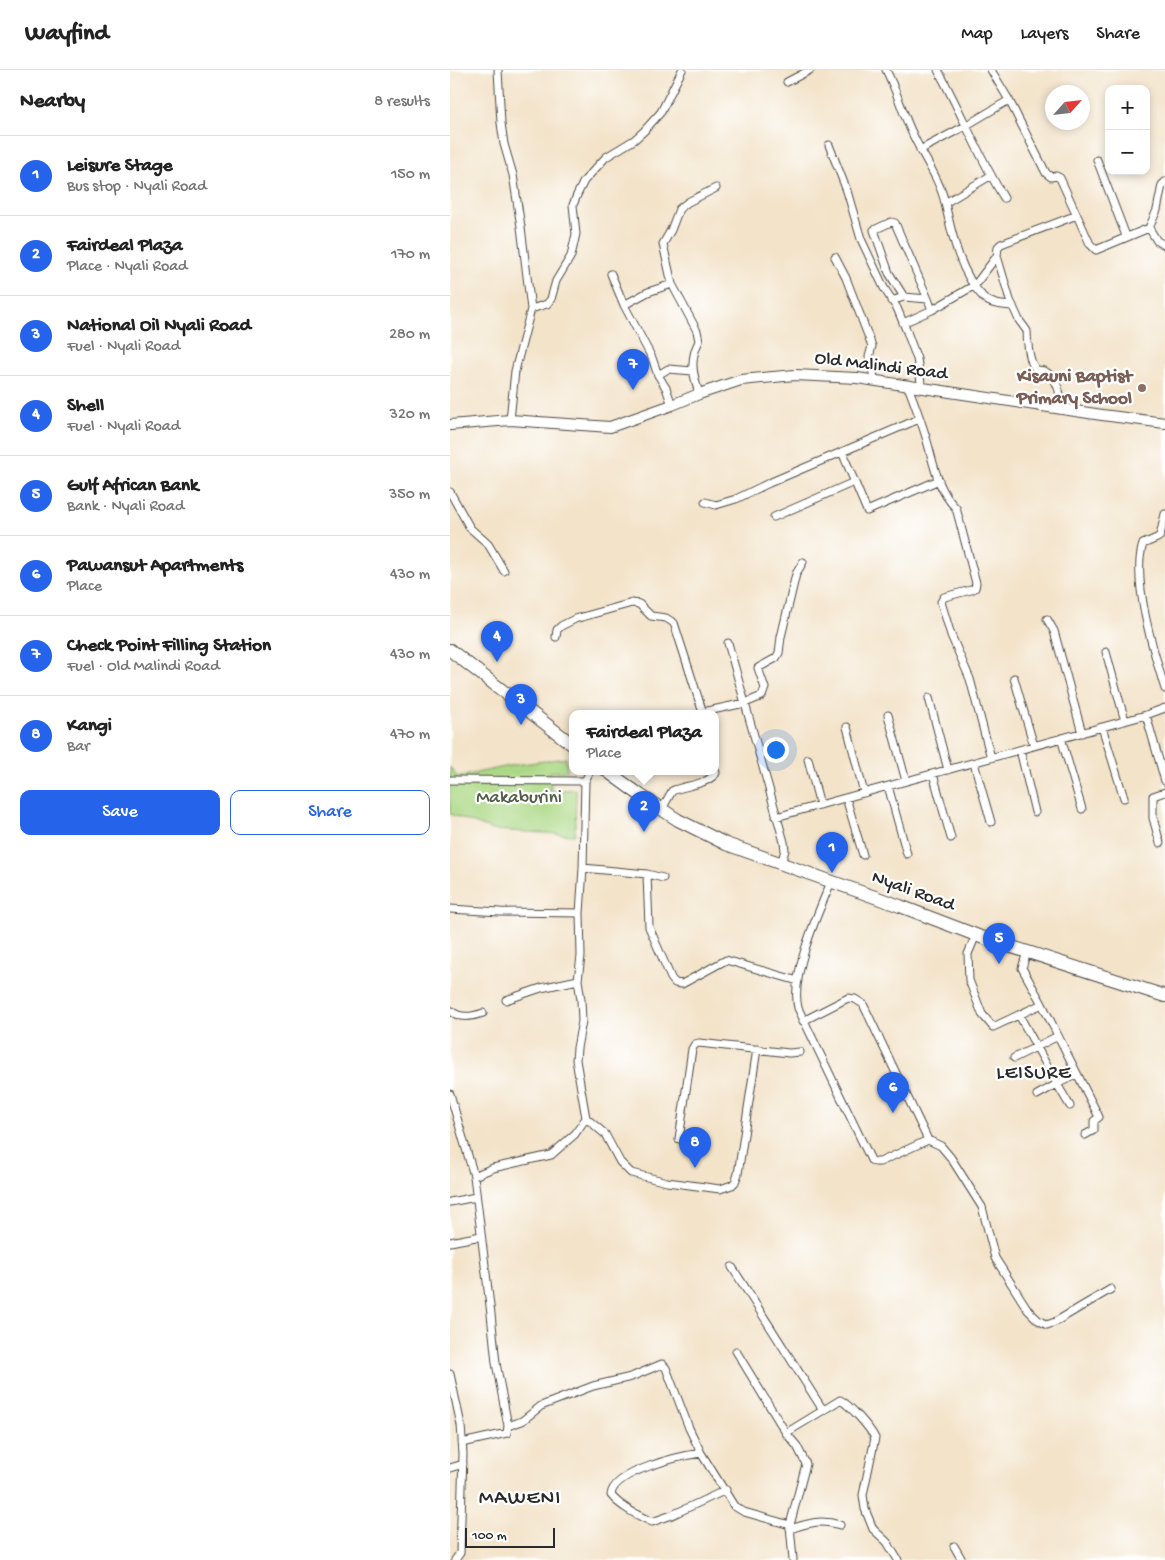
<!DOCTYPE html>
<meta charset="utf-8">
<style>
:root{--surface:#fff;--page:#f6f6f6;--text:#222;--muted:#767676;--line:#e0e0e0;--accent:#2563eb}
body{margin:0;font-family:"Gochi Hand",sans-serif;background:var(--page);color:var(--text)}
.controls{position:absolute;right:15px;top:15px;display:grid;overflow:hidden;border-radius:10px;box-shadow:0 2px 8px #0003}
.controls button{width:45px;height:45px;display:grid;place-items:center;padding:0;border:0;border-bottom:1px solid var(--line);background:var(--surface);color:var(--text);font:25px sans-serif}
.compass{position:absolute;left:595px;top:15px;width:45px;height:45px;border-radius:50%;background:var(--surface);box-shadow:0 2px 8px #0003;rotate:63deg}
.scale{position:absolute;left:15px;bottom:12px;width:90px;box-sizing:border-box;padding-left:5px;border:2px solid #2b2b2b;border-top:0;font-size:14px;line-height:18px;white-space:nowrap;color:#2b2b2b;-webkit-text-stroke:4px #fff;paint-order:stroke}
.you{position:absolute;left:325px;top:679px;width:18px;height:18px;margin:-12px;border:4px solid #fff;border-radius:50%;background:#1a73e8;box-shadow:0 0 0 8px #1a73e833}
.badge{display:grid;place-items:center;width:32px;height:32px;border-radius:50%;background:var(--accent);color:#fff;font-size:16px;font-weight:700}
.pin{position:absolute;translate:-50% -41px;filter:drop-shadow(0 1px 2px #0008)}
.pin::after{content:'';position:absolute;top:26px;width:18px;height:15px;background:inherit;clip-path:polygon(0 0,100% 0,50% 100%)}
.popup{position:absolute;left:119px;top:640px;width:150px;height:65px;box-sizing:border-box;display:grid;place-content:center;border-radius:10px;background:var(--surface);filter:drop-shadow(0 1px 4px #0005);font-size:16px;white-space:nowrap;color:var(--muted)}
.popup b{font-size:19px;color:var(--text)}
.popup::after{content:'';position:absolute;left:50%;top:100%;margin-left:-10px;border:10px solid transparent;border-top-color:var(--surface)}
.list{margin:0;padding:0;list-style:none}
h2{display:flex;justify-content:space-between;align-items:center;height:65px;margin:0;padding:0 20px;font-size:21px}
h2 small{font-size:16px;font-weight:400;color:var(--muted)}
.list li{display:grid;grid-template-columns:32px 1fr auto;gap:15px;align-items:center;box-sizing:border-box;height:80px;padding:0 20px;border-top:1px solid var(--line)}
.list b{display:block;font-size:19px;white-space:nowrap}
.list p{margin:0;font-size:16px;white-space:nowrap;color:var(--muted)}
.list em{font-size:16px;font-style:normal;color:var(--muted)}
.actions{display:flex;gap:10px;padding:15px 20px}
.actions a{flex:1;padding:11px 0;border:1px solid var(--accent);border-radius:10px;text-align:center;font-size:18px;color:var(--accent)}
.actions .main{background:var(--accent);color:#fff}
.map{position:relative;flex:none;width:715px;height:1490px;overflow:hidden}
header{display:flex;align-items:center;gap:30px;box-sizing:border-box;height:70px;padding:0 25px;background:var(--surface);border-bottom:1px solid var(--line)}
header strong{font-size:24px}
nav{display:flex;gap:28px;margin-inline-start:auto;font-size:18px}
main{display:flex}
aside{flex:1;background:var(--surface)}
.map>svg:first-child{display:block}
</style>
<header>
<strong>Wayfind</strong>
<nav><a>Map</a><a>Layers</a><a>Share</a></nav>
</header>
<main>
<aside>
<h2>Nearby<small>8 results</small></h2>
<ul class="list">
<li><span class="badge">1</span><div><b>Leisure Stage</b><p>Bus stop · Nyali Road</p></div><em>150 m</em></li>
<li><span class="badge">2</span><div><b>Fairdeal Plaza</b><p>Place · Nyali Road</p></div><em>170 m</em></li>
<li><span class="badge">3</span><div><b>National Oil Nyali Road</b><p>Fuel · Nyali Road</p></div><em>280 m</em></li>
<li><span class="badge">4</span><div><b>Shell</b><p>Fuel · Nyali Road</p></div><em>320 m</em></li>
<li><span class="badge">5</span><div><b>Gulf African Bank</b><p>Bank · Nyali Road</p></div><em>350 m</em></li>
<li><span class="badge">6</span><div><b>Pawansut Apartments</b><p>Place</p></div><em>430 m</em></li>
<li><span class="badge">7</span><div><b>Check Point Filling Station</b><p>Fuel · Old Malindi Road</p></div><em>430 m</em></li>
<li><span class="badge">8</span><div><b>Kangi</b><p>Bar</p></div><em>470 m</em></li>
</ul>
<div class="actions"><a class="main">Save</a><a>Share</a></div>
</aside>
<div class="map">
<svg width="715" height="1490" viewBox="0 0 715 1490">
<rect width="100%" height="100%" fill="#fff"/>
<filter id="ink" filterUnits="userSpaceOnUse"><feTurbulence type="fractalNoise" baseFrequency=".02" numOctaves="2"/><feDisplacementMap in="SourceGraphic" scale="10" xChannelSelector="R" yChannelSelector="G"/><feConvolveMatrix kernelMatrix="1 2 1 2 8 2 1 2 1" color-interpolation-filters="sRGB"/></filter>
<filter id="wash" filterUnits="userSpaceOnUse"><feTurbulence type="fractalNoise" baseFrequency=".0096" numOctaves="4" result="noise"/><feDisplacementMap in="SourceGraphic" scale="20" xChannelSelector="R" yChannelSelector="G"/><feGaussianBlur stdDeviation="1.12" result="paint"/><feColorMatrix in="noise" values="0 0 0 0 0 0 0 0 0 0 0 0 0 0 0 0 0 1.4 0 .05"/><feComposite in="paint" operator="in"/></filter>
<g filter="url(#wash)">
<rect width="100%" height="100%" fill="#f3e3c9"/>
<path fill="#abd884" stroke="#6b8258" d="M116,688l1,13 -17,1 1,19 25,-2 -1,46 -83,-5 -42,-16v-47l7,10 57,-12z"/>
</g>
<g filter="url(#ink)">
<g fill="none" stroke-linecap="round" stroke-linejoin="round">
<g stroke="#494743" stroke-width="9">
<path id="street" d="M48,0l3,53 3,21 9,31 8,52 10,82 -16,62 -5,49
M436,0c11,21 17,45 28,67 10,21 26,43 31,66 7,32 15,71 39,95 8,7 18,7 29,8
M488,0c23,42 41,87 66,128
M541,0l18,30 37,73 5,4 5,-1 4,2 30,66 6,6 53,-22 8,-18 5,-25 3,-3
M337,12l23,-12
M379,75l18,46 14,48 23,49 13,20 10,24 10,27 5,29
M470,80l47,-25 42,-25
M647,90l29,76
M495,133l45,-27
M699,158l8,13 8,4
M547,186l13,44 9,20 8,11c0,8 2,33 9,38 2,2 5,1 8,2 13,5 18,25 17,37
M385,187l11,21 26,68 -3,11 6,24
M161,204l13,31 28,53 6,17 8,13 6,17
M222,214l-9,-40 8,-14 8,-21 9,-7 28,-14
M454,227l-15,-24 -15,-43 17,-8 4,1 33,76
M441,231l13,-4 24,2 4,11
M174,235l24,-13 24,-8 25,47 2,10c-10,20 -6,32 0,53
M81,239l16,-5 4,-5 5,-18 15,-25 5,-22 -3,-29 4,-10 7,-14 22,-24 28,-17 10,-9 17,-19 21,-42
M453,253l29,-13 43,-25 22,-29 1,-9 3,-3 76,-29
M208,305l10,-6 25,2
M458,316c6,16 12,32 17,48 8,25 11,55 31,74l20,75 -1,5 -4,2 -27,7 -3,5 10,33 19,44 21,79
M392,382l25,59 72,-31
M0,422l20,36 18,16 16,27
M255,432l11,3 20,-6 33,-16 150,-64
M715,444l-5,22 -3,2 -14,6c-12,35 11,109 22,145
M324,447l80,-35
M597,549l7,12 28,102
M106,567l1,-7 4,-4 14,-7 57,-16 7,1 12,12 15,2 8,5 29,90
M278,573l56,199 1,8 -4,14
M656,582l19,69
M564,608l20,68
M479,628l19,72
M253,642l42,-9 17,-7 3,-8 -7,-20 18,-10 3,-5 2,-16 15,-63 7,-12
M438,645l18,66
M696,645l19,66
M397,657l17,66
M652,657l22,71
M611,668l21,71
M570,680l15,62
M358,689l12,46
M524,693l17,59
M483,704l18,64
M0,710l135,1
M438,716l19,68
M396,728l17,57
M212,739l10,-18c14,-6 35,-6 44,-18l-1,-3
M326,747l370,-102 19,-7
M710,773l-7,-25v-22l12,-4
M133,798l64,6 16,4
M197,804l2,53 22,51 4,5 7,1 44,-24 72,21
M381,812c-13,31 -41,93 -33,126l73,152 4,2h5l48,-22
M0,839l50,3 80,1 3,-45 2,-87 5,-10
M130,843l1,43 -3,24 3,20 1,21 -5,27 -1,12 10,58 19,16 15,28 11,11 36,9 53,7 12,-4 3,-3 3,-8 19,-125
M526,865l-8,19 1,26 13,34 11,13 49,-23 -20,-36 5,-16
M56,930l35,-12 37,-8
M592,934l57,113 -5,4v9l-9,5
M0,940c9,9 22,7 33,3
M569,945l38,69 -20,11
M353,951l45,-23 7,1 8,5 65,136 13,6 10,12 31,49 13,51 33,52 10,10 9,5 8,-3 56,-33
M564,988l44,-22
M0,1024l24,82 17,138 5,49 12,63 -1,7 -45,10
M620,1036l-13,-22 20,-10
M229,1069l13,-90 3,-5 4,-1 90,10 11,-1
M24,1106l19,-8 58,-13 24,-21 11,-16
M0,1132l26,-5
M0,1172l31,-6
M282,1197l91,143
M286,1281l50,82 11,13 9,18 -16,61 3,35
M0,1304l11,51 2,29 -3,99 -5,7
M58,1356l14,-5 19,-15 52,-20 38,-9 31,-13 4,4 23,60 12,25
M336,1363l54,-33c10,5 30,28 35,38l-12,57 2,14 8,20 14,13 11,18
M0,1398l13,-4
M276,1420l-54,25 -20,7c-13,-6 -32,-15 -41,-27 2,-24 70,-39 90,-42l33,53 10,6 46,13
M340,1459c19,-6 30,-10 50,-4
M504,1476l8,14"/>
</g>
<g stroke="#494743" stroke-width="12">
<path id="secondary" d="M0,355l60,-5 100,7 62,-22 27,-11 42,-14 54,-5 62,3 245,37 63,8"/>
</g>
<g stroke="#494743" stroke-width="14">
<path id="highway" d="M0,580l123,95
M157,701l33,24 38,25 48,24 174,62 81,31 184,59"/>
</g>
<use href="#street" stroke="#fff" stroke-width="7"/>
<use href="#secondary" stroke="#fff" stroke-width="10"/>
<use href="#highway" stroke="#fff" stroke-width="12"/>
</g>
</g>
<circle fill="#8d6e63" stroke="#fff" stroke-width="2" cx="692" cy="318" r="5"/>
<g text-anchor="middle" dominant-baseline="central" stroke-width="4.5" stroke-linejoin="round" paint-order="stroke">
<g font-size="19" fill="#2b2b2b" stroke="#fff">
<text transform="translate(431 297) rotate(7)">Old Malindi Road</text>
<text transform="translate(463 822) rotate(20)">Nyali Road</text>
</g>
<g font-size="19" font-weight="bold" fill="#785e54" stroke="#fff" text-anchor="end">
<text x="682" y="307">Kisauni Baptist<tspan x="682" dy="22">Primary School</tspan></text>
</g>
<g font-size="19" fill="#515f46" stroke="#fff">
<text x="69" y="728">Makaburini</text>
</g>
<g font-size="20" letter-spacing="1" fill="#2b2b2b" stroke="#fff">
<text x="584" y="1004">LEISURE</text>
</g>
<g font-size="21" letter-spacing="1" fill="#2b2b2b" stroke="#fff">
<text x="70" y="1429">MAWENI</text>
</g>
</g>
</svg>
<div class="controls">
<button>+</button>
<button>−</button>
</div>
<svg class="compass" viewBox="-18 -18 36 36"><path d="M0-13l5 13h-10z" fill="#e53935"/><path d="M0 13l5-13h-10z" fill="#767676"/></svg>
<div class="scale">100 m</div>
<div class="you"></div>
<div class="pin badge" style="left:382px;top:803px">1</div>
<div class="pin badge" style="left:194px;top:762px">2</div>
<div class="popup"><b>Fairdeal Plaza</b>Place</div>
<div class="pin badge" style="left:71px;top:655px">3</div>
<div class="pin badge" style="left:47px;top:592px">4</div>
<div class="pin badge" style="left:549px;top:894px">5</div>
<div class="pin badge" style="left:443px;top:1043px">6</div>
<div class="pin badge" style="left:183px;top:320px">7</div>
<div class="pin badge" style="left:245px;top:1098px">8</div>
</div>
</main>
